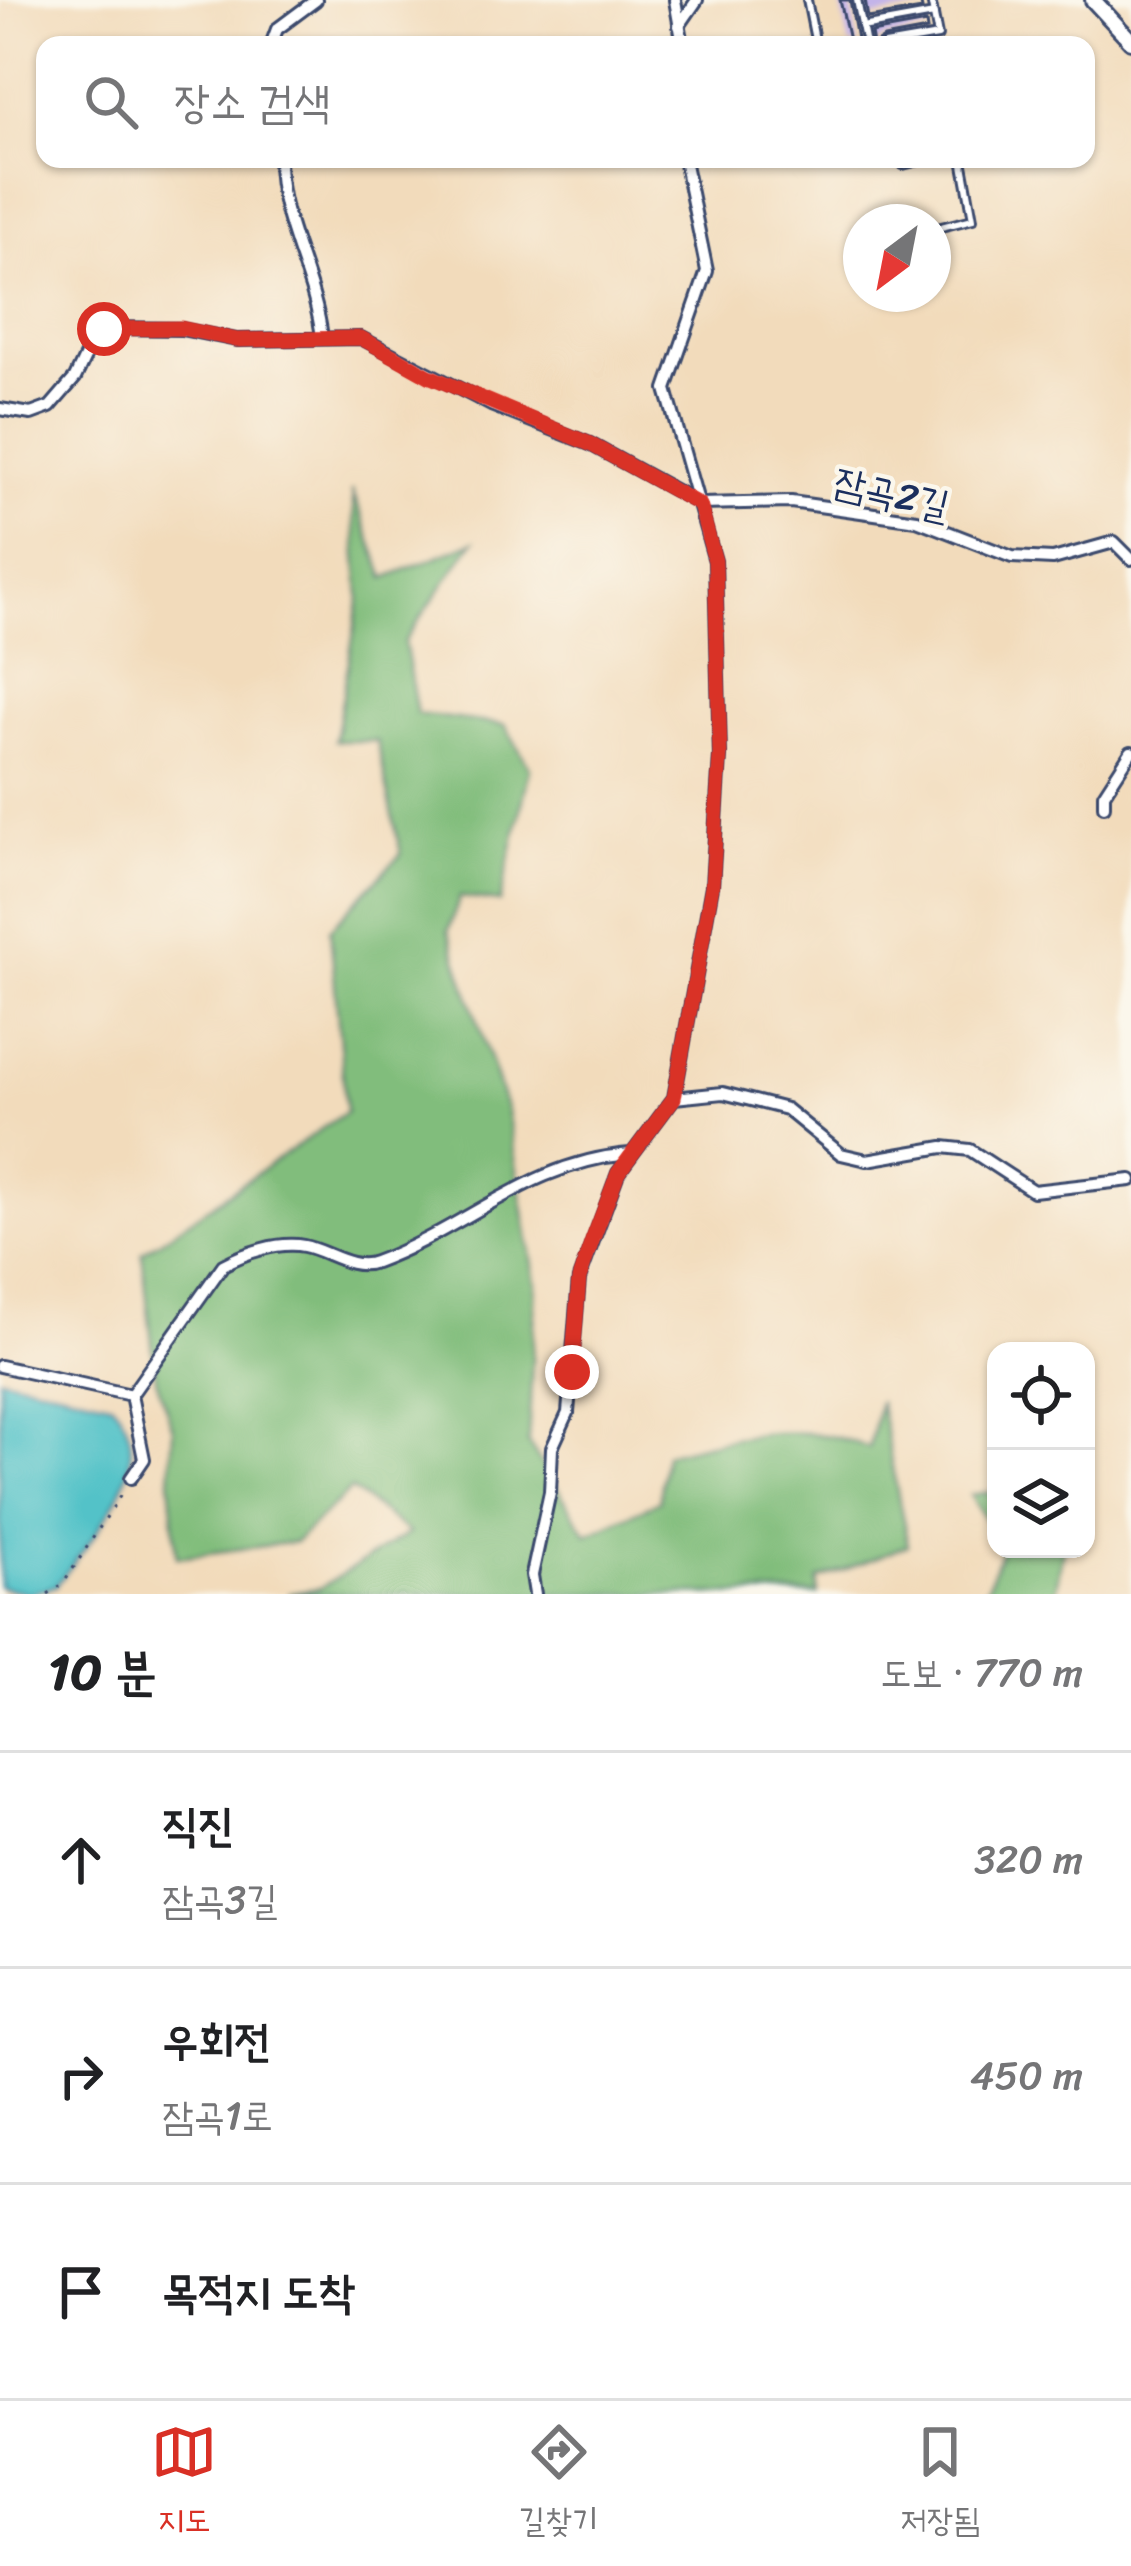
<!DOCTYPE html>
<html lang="ko">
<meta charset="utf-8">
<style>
:root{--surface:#fff;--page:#f6f6f6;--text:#202124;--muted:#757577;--line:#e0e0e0;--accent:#d93025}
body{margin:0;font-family:Sriracha,"Poor Story",sans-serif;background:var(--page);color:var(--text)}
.controls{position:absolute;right:36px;bottom:36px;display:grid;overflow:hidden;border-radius:24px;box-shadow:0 3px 9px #0004}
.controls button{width:108px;height:108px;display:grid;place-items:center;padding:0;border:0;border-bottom:3px solid var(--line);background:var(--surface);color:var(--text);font:60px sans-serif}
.compass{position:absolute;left:843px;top:204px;width:108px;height:108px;border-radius:50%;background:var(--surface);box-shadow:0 3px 9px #0004;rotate:212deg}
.stop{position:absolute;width:36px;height:36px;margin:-27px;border:9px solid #d93025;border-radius:50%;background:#fff}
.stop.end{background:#d93025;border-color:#fff;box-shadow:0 3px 12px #0008}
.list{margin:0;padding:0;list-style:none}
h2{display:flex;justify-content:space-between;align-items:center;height:156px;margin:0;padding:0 48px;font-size:51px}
h2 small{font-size:39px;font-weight:400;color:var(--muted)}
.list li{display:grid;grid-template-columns:78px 1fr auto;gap:36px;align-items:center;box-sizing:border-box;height:216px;padding:0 48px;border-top:3px solid var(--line)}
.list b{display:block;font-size:45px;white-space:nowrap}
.list p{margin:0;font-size:39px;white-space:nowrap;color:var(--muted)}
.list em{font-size:39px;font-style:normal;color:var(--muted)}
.icon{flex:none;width:66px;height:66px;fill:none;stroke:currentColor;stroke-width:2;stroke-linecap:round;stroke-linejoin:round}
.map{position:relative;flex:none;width:1131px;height:1594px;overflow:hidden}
.search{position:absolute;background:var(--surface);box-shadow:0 3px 9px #0004;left:36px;right:36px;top:36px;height:132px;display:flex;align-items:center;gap:30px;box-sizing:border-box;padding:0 42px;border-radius:24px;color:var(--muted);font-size:45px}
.sheet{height:804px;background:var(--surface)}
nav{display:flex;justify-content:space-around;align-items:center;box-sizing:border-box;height:168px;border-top:3px solid var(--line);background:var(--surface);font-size:33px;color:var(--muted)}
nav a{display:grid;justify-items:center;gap:6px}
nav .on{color:var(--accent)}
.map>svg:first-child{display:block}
</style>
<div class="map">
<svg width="1131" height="1594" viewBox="0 0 1131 1594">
<rect width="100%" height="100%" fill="#fbf7ec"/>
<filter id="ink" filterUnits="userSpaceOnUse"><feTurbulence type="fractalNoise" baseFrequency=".00833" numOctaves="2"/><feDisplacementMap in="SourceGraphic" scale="24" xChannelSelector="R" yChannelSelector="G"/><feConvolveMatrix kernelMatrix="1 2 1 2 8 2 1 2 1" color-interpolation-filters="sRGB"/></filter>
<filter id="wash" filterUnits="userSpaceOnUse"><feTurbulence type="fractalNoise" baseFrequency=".004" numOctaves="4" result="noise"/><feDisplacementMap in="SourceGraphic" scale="48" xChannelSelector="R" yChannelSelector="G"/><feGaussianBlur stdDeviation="2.7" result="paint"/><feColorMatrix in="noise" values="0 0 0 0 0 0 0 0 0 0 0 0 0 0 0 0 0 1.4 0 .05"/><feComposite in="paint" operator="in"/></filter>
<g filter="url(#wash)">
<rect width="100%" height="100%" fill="#f2dbbb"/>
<path fill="#81bd7b" stroke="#4e766c" stroke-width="3" d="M352,490l33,88 88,-36 -69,100 13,72 88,11 25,43 -30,134 -40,-5 -12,34 59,180 29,171 -8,161 59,91 72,-33 6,-47c67,-18 138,-35 204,-6l10,-47 29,144 -90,35v14h-530l32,-6 89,-55 -58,-44 -56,53 -118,15 -7,-77 3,-51 -17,-50 -14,-126 204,-141 -16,-183 71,-75 -24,-113h-42l25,-144z
M996,1491v45l-26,-41z
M1002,1549h61l-8,45h-71z"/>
<path fill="#53c2c8" stroke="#377893" stroke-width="3" d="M0,1377l111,25c56,56 -20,137 -55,184l-26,7 -30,-6z"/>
<g id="blocks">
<path fill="#c3b4e9" d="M840,0h10l8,45h-8z
M865,0h55l2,9 -54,9z
M926,23l1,7 -43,8 -11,7 -2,-12z"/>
</g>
</g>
<g filter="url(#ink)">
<use href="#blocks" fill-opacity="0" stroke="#3b496c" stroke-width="3"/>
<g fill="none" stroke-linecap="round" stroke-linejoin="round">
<g stroke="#3b496c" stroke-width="12">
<path id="service" d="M807,0l9,45
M857,0l9,45
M862,27l72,-13
M885,45l53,-9 -7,-36
M902,159l1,6 24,-6
M933,229l40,-10 -11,-60"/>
</g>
<g stroke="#3b496c" stroke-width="16">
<path id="minor" d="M675,0l8,45
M679,26l18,-26
M271,45l6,-16 39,-29
M279,159c0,63 36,117 43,179
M0,409l31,5 19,-7 25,-29 20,-42 15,-8 71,1 56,11 124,-2 130,67 99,39 110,60 91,-2 126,18 95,37 41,2 61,-17 17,17
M1104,806v-12l27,-42
M674,1098l49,-5 63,16 55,45 26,6 76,-13 27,3 63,41 98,-11
M0,1366l131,29
M131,1478l13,-19 -13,-64 92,-130c22,-12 55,-24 81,-19 22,4 48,25 71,16 92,-34 154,-100 255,-108
M535,1594l-3,-19 18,-83 2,-44 16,-35 11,-134 39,-106 56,-75 38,-212 8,-130 -5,-195 -49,-172 41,-118 -23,-112"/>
</g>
<g stroke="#3b496c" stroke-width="20">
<path id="tertiary" d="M1093,0l38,41"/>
</g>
<path stroke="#3b496c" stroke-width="3" stroke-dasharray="3 9" stroke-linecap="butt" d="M48,1594l15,-10 61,-94"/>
<use href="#service" stroke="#fff" stroke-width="6"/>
<use href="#minor" stroke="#fff" stroke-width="10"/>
<use href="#tertiary" stroke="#fff" stroke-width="14"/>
</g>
</g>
<g fill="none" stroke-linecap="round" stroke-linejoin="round" filter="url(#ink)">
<path stroke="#d93025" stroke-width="15" d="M104,329l77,-1 56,12 124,-2 68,38 161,68 110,61 15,56 5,195 -8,130 -38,212 -56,75 -26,68 -13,38 -7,93"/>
</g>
<g text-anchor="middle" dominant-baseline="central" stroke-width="9" stroke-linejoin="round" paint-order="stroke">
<g font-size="39" fill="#1b2f5e" stroke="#fbf7ec">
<text transform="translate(892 493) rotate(13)">잠곡2길</text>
</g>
</g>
</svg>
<div class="controls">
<button><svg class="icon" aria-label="locate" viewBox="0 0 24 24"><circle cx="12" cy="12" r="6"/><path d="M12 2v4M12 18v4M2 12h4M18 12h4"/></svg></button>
<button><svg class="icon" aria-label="layers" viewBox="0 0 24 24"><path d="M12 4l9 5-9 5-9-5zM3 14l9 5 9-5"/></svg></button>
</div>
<svg class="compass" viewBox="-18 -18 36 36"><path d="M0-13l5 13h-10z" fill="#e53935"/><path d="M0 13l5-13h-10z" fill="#757577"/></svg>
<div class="stop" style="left:104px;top:329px"></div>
<div class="stop end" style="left:572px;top:1372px"></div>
<div class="search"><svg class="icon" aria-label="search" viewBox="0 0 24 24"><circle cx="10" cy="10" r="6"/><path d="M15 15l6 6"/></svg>장소 검색</div>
</div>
<section class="sheet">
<h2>10 분<small>도보 · 770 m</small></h2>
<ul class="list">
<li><svg class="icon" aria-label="ahead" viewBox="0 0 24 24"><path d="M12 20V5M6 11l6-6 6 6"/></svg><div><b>직진</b><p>잠곡3길</p></div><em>320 m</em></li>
<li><svg class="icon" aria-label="right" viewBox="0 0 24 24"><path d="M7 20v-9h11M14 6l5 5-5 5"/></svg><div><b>우회전</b><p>잠곡1로</p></div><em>450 m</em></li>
<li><svg class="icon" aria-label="arrive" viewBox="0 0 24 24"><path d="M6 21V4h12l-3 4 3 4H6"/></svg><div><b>목적지 도착</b></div></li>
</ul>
</section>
<nav>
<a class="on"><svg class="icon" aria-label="map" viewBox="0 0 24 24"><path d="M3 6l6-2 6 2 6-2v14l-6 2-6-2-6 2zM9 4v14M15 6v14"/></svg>지도</a>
<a><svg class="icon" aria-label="directions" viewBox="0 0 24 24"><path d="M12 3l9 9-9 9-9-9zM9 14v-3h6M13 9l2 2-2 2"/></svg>길찾기</a>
<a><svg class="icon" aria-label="saved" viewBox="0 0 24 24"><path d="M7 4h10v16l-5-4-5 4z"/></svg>저장됨</a>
</nav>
